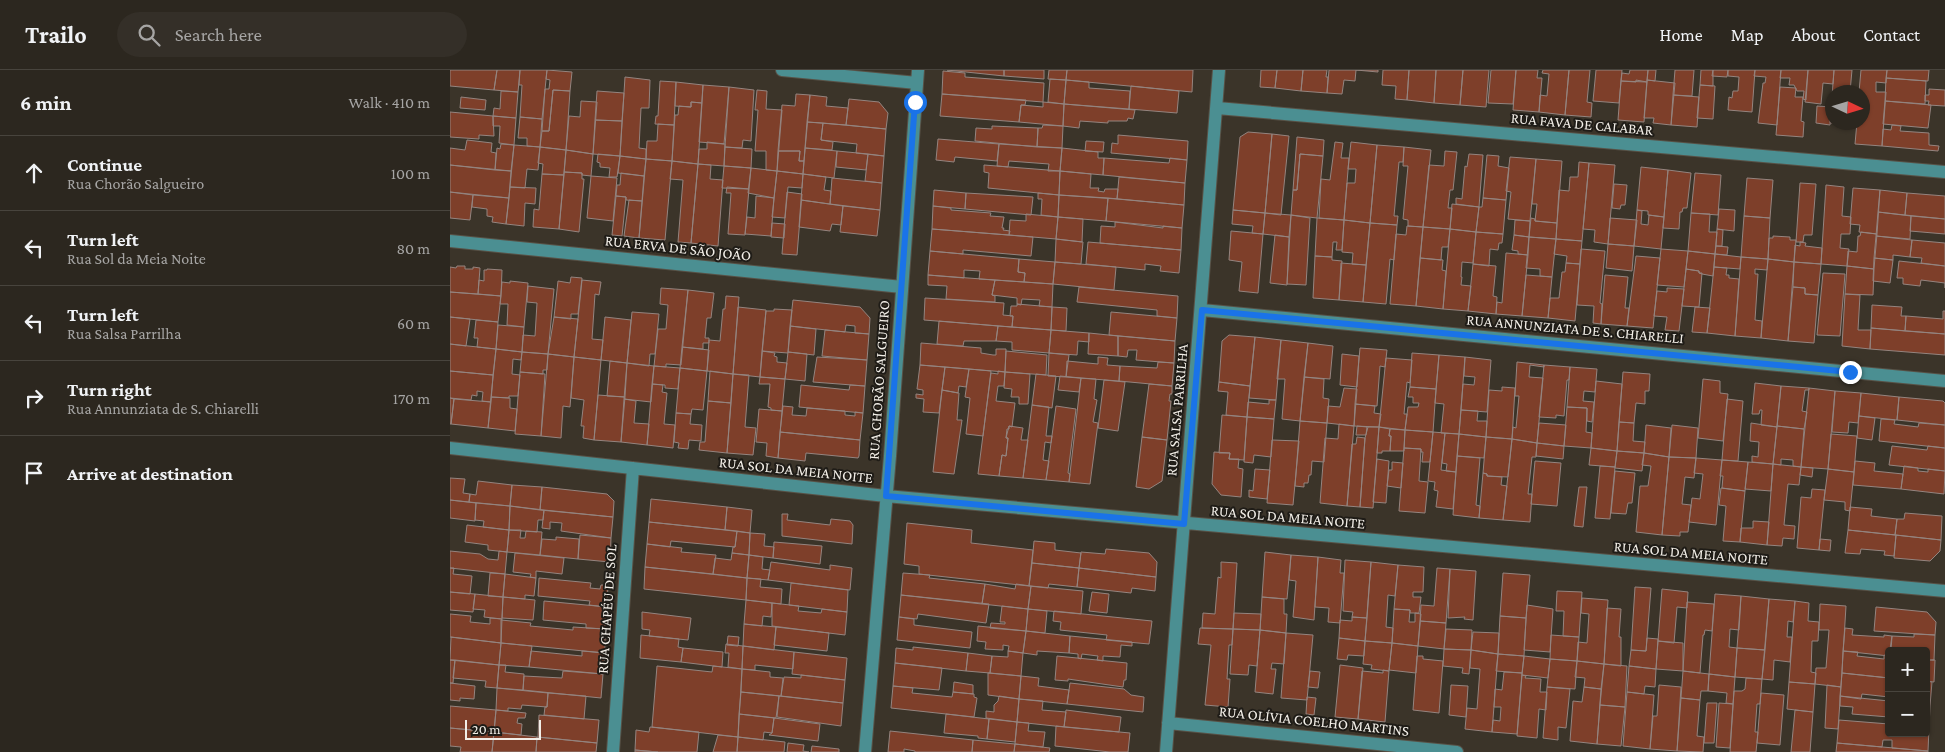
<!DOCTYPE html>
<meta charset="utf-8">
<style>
:root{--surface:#2c271f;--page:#342f28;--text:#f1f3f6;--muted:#a6a5a4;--line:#48443d}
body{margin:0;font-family:"Crimson Pro",serif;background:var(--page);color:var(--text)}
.controls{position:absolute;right:15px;bottom:15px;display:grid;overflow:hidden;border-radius:5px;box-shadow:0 1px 4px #0004}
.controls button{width:45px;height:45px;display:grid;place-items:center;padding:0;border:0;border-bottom:1px solid var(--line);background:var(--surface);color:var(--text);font:25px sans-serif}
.compass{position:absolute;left:1375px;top:15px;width:45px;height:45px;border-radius:50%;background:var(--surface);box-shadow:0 1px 4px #0004;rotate:94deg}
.scale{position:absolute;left:15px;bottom:12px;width:76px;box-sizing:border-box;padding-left:5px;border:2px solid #f2eee7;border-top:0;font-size:14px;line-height:18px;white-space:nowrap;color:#f2eee7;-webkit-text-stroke:4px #1f1c17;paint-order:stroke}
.stop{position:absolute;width:15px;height:15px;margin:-11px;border:4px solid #1a73e8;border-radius:50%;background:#fff}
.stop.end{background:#1a73e8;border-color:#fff;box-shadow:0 1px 5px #0008}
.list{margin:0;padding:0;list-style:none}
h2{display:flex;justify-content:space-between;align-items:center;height:65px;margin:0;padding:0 20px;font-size:21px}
h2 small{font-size:16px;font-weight:400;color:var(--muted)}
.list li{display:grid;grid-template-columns:32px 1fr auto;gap:15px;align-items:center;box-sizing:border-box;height:75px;padding:0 20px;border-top:1px solid var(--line)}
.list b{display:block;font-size:19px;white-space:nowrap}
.list p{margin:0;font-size:16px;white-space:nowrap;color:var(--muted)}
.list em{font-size:16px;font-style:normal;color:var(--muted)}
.icon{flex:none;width:28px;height:28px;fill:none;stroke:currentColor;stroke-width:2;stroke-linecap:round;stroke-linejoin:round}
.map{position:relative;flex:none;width:1495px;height:682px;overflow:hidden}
header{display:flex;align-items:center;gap:30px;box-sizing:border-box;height:70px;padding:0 25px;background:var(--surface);border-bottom:1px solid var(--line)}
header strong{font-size:24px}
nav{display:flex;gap:28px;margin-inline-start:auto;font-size:18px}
.search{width:350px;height:45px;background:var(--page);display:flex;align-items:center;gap:12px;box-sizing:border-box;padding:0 18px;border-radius:28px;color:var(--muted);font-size:19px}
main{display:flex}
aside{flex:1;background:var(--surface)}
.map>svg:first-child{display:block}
</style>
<header>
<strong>Trailo</strong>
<div class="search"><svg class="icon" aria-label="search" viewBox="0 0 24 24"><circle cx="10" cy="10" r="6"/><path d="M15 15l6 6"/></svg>Search here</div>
<nav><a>Home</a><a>Map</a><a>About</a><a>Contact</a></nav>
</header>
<main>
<aside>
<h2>6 min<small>Walk · 410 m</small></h2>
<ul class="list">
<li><svg class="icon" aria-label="ahead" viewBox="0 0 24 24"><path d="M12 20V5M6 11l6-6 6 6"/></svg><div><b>Continue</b><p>Rua Chorão Salgueiro</p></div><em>100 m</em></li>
<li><svg class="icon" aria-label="left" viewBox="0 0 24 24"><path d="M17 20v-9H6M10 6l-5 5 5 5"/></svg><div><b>Turn left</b><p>Rua Sol da Meia Noite</p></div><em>80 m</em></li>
<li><svg class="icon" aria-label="left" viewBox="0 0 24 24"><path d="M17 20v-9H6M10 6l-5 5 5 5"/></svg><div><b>Turn left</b><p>Rua Salsa Parrilha</p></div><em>60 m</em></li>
<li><svg class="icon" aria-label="right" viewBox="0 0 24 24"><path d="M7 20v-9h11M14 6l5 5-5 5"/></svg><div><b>Turn right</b><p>Rua Annunziata de S. Chiarelli</p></div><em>170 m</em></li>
<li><svg class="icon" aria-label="arrive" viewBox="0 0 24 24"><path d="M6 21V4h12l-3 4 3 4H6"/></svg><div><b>Arrive at destination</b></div></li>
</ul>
</aside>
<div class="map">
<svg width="1495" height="682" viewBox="0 0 1495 682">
<rect width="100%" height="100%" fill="#3b3429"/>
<path fill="#7e3f2a" stroke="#94847f" d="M0,0h47l-3,20 -44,-4z
M47,0h23l-2,22 -24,-2z
M70,0h27l-5,49 -22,-2 2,-32h-3z
M97,0l25,2 -2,19 -17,-1 -4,41h-7l3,-42h4l1,-9 -4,-1z
M497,0h57v6z
M554,0h40v9l-40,-3z
M599,0h18l-1,10 -18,-1z
M617,0h126l-1,22 -126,-12z
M811,0h16l-2,18 -15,-1z
M827,0h26l-2,21 -26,-3z
M853,0h24l-1,7h2l-1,16 -26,-2z
M879,0h27l-1,11 -11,-1 -2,14 -15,-1z
M906,0h22v2z
M933,0h26l-2,30 -12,-1 1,-13 -14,-1z
M959,0h27l-2,33 -27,-3z
M986,0h27l-3,35 -26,-2z
M1013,0h26l-3,37 -26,-2z
M1041,0h25l-3,34 -25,-1z
M1066,0h22l-1,8h5l-3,34 -26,-2z
M1093,0h26l-4,45 -26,-3 1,-17 7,1 2,-22 -7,-1z
M1119,0h21l-3,32 5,1 -1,14 -26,-2z
M1146,0h26l-3,33 -26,-2z
M1180,0h18l-1,12 -26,-1 1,-8 7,1z
M1198,0h8l-1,11 -8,-1z
M1225,0h19l-2,26 -19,-1z
M1251,0h12v16l-13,-1z
M1263,0h15l-1,7 -15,-1z
M1278,0h27l-3,42 -24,-2 1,-13 3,1 1,-7h5l1,-14 -11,-1z
M1305,0h26l-4,55 -19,-2 5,-40h2l1,-6 -12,-1z
M1331,0h27l-2,30 -3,-1 1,-8h-7l-3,-6h-5l1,-7h-10z
M1358,0h26l-1,14 -10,-1 -2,21 -16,-2z
M1384,0h18l-2,22h-18v30h25v3l-27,-2z
M1411,0h26l-1,13 -10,-1v10h10l-4,54 -27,-2 2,-22h5v-30h-3z
M1437,0h42l-1,11 -42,-3z
M493,1l22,2v4l79,6 -1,19 -101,-8z
M175,7l25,3 -1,28h-8l-2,40 7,1v10l-26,-3z
M1436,8l40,3 -1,23 -40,-3z
M600,9l16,1 -2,24 -16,-2z
M616,10l23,2v6l41,3 -1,18 -65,-5z
M1186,10l11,2 -3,40 -26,-2 3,-39 15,1z
M1197,10l28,3 -4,42 -18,-2 1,-5h-10z
M210,11l16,1 -2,43 -19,-1 1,-8h2z
M226,12l27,3 -1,18 -11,-1v5l-16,-1z
M253,15l26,2 -5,57 -25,-2z
M1250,15l15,1 -2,33 -16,-1z
M681,16l48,5 -2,22 -48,-4z
M279,17l25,3 -3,51 -8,-1 -1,8 -17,-1z
M1330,17l16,1 -1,9h8l-2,24 3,1 -1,15 -27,-2z
M1479,19l16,1v16l-17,-1 1,-4h-4v-6h4z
M103,20l17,1 -4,59 -26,-3 2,-16h7z
M307,20l10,1 -1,18 16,1 -5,61 -11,-1v-19h-11l3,-41h-3z
M51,21l17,1 -2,26 -23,-2 1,-8 6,1z
M147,21l27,2 -2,28 -27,-1z
M346,24l14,1 -6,66h-5l1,-10h-22l4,-46 13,1z
M492,24l84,6 -1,5h-4l-2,17 -79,-6z
M360,25l17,2 -1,9 22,2 -2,17 -39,-3z
M1223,25l26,2 -2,30 -26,-2z
M11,27l25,3 -1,10 -25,-2z
M399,29l30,3 9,11 -2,16 -40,-4z
M131,31l16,1 -4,52 -27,-4 3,-34 11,1z
M1435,31l46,4 -3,23 -45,-4z
M241,32l11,1 -4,61 -26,-3 3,-46h3l1,-9 12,1z
M593,32l21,2 -1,22 -44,-4 2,-17 22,2z
M614,34l71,6 -2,9 -5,-1 -1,3h-19v2l-28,-2 -1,7 -16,-2z
M1367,36l14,1 -1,18 -14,-2z
M0,42l43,4 1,20 -15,-1v4l-29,-2z
M43,46l23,2 -2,27 -15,-2 1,-17h-7z
M70,47l22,2 -2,28 -13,-1v-8h-9z
M145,50l27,1 -2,35 -27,-2z
M357,52l16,1 -2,17 12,2 -1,8 -27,-2z
M373,53l63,6 -2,27 -28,-3 1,-9 -36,-4z
M208,54l16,1 -2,36 -26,-2 1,-18h10z
M593,55l20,1 -1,22 -25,-1 1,-19h4z
M1442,55l9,1 -1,5 29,2v12l10,1 -1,5 -56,-5 1,-17 8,1z
M542,56l46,2 -1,19 -62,-6 1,-13 16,1z
M798,62l24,2 -7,79 -32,-3 7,-73z
M822,64l17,2 -8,79 -16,-2z
M668,65l70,6 -1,19 -76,-7 1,-10 6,1z
M847,67l27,3 -1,16 -23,-2 -3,36h-4z
M488,69l61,5 -2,17 -42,-4 -1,5 -18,-2z
M17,70l25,3 -1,9 5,1 -1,17 -45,-5v-17l15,2z
M636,71l18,1 -1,10 -18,-1z
M257,72l18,2 -1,22 -26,-2 1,-15h8z
M885,72l8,1 -2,15h8l-5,62 -25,-2 2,-39 9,1z
M901,72l26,3 -7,78 -26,-3 3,-37h8l1,-14h-8z
M51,74l13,1 -3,26 -16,-1 2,-22 3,1z
M549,74l63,4 -2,23h-12l1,-7 -40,-3 -1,6 -11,-1z
M64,75l26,2 -2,23 -11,-1 -2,19 -15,-1z
M927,75l27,2 -1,15h-4l-5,54h4l-1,9 -27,-2z
M90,77l26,3 -2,25 -22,-1 1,-10 -5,-1z
M275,77l27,2 -1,19 -27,-2z
M954,77l27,3 -8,77 -15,-1v-6l-5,-1 5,-53h-5z
M355,78l32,3 -3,27 -31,-4z
M612,78l36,4v6h6l-1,17 -43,-4z
M116,80l27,4 -2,22 -9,-1v-2l-18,-1z
M328,81h22l-1,10h5l-1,13 -26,-3z
M387,81l31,3 -2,16 -30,-3z
M995,81l12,1 -4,38h-3l-2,18h4l-2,21 -27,-2 6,-62 15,1z
M148,84l22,2 -3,21h-8l1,-9 -10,-1v-4l-3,-1z
M418,84l16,2 -2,27 -17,-2z
M850,84l23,2 -6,62 -26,-3 2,-25h4z
M1019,84l14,1 -4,52 -23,-3v-6l6,1 3,-33 2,1z
M1037,85l12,1 -1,10 11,2 -3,32 -23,-2z
M170,86l26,3 -2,17 -26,-3z
M1060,87l26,2 -6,62 -22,-2 3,-27 -5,-1z
M654,88l65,5 1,-5 17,2 -2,23 -82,-8z
M196,89l26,2 -7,79 -26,-2z
M1086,89l26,2 -5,62 -22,-2 2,-17h-5z
M222,91l26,3 -7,79 -13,-1 5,-62 -13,-1z
M1129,92l10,1 -7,78 -26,-2 3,-49 10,1 1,-14h8z
M1139,93l26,2 -7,79 -14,-2 1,-12 -12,-1z
M248,94l13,1 -1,14 13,1 -5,66 -27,-3z
M0,95l61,6 -2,27 -59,-6z
M534,95l76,6 -1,24 -71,-7 1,-15 -5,-1z
M274,96l27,2 -2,21 -27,-1z
M1191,97l27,3 -4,47 -16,-2v-4l-11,-1z
M301,98l26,3 -3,27 -26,-5z
M1218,100l23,3 -4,35h-4l-1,4h-2l-1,17 -16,-1z
M327,101l26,3 -1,14 -14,-1 -3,31 -13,-1z
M610,101l31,3 -1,14h9l-1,3 6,1 1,-3h13l-1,10 -58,-4z
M114,102l18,1v6h2l-5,53 -20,-3z
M171,103l23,3 -2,25 -16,-1v-3l-10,-1 1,-11h3z
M1245,103l26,2 -3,40 -27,-2z
M92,104l22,1 -5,54 -26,-2 1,-18 5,1z
M353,104l23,3 -2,13 7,1 -1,13 -29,-4z
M141,106l26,2 -4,43 -26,-3z
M669,107l66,6 -1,22 -67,-6z
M382,108l50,5 -2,27 -50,-6z
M1297,108l26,2 -3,38 -26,-2z
M1350,113l16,1 -4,51h-8l-1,7h-7z
M1164,114l13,1 -2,20h-4l-1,4 -8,-1z
M1376,115l18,2 -2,29 9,1 -1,17h-9l-1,14 9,1 -2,17 -26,-2z
M60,117l26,1 -1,16 -10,-1 -1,23 -18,-2z
M277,117l22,2 -4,46 -17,-1 3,-41h-5z
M1403,118l27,2 -3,44 -18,-2 1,-7 -10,-1z
M484,120l32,3 -1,16 -32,-3z
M1430,120l27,3 -2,22 -27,-3z
M0,122l23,3 -3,25 -20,-2z
M337,122l15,2 -5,61 -15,-1z
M516,123l67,4 -2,18 -66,-6z
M588,123l21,2 -1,22 -17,-2 1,-16h-4z
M1457,123l38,3v23l-40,-4z
M23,125l36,3 -3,26 -14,-2 1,-5 -6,-1v-7l-15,-2z
M609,125l49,3 -2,23 -48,-4z
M166,126l10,1 -4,39 -10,-1z
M306,126l18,2 -3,38 -26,-2 2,-17 8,1z
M658,128l76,7 -2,23 -76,-7z
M1033,128l23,2 -3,34 -27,-2 3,-25h3z
M179,130l13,1 -3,37 -15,-2z
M351,130l42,6 -2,19 -9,-1 -2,7 -31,-4z
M1002,134l27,3 -3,25 -26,-3z
M393,136l37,4 -3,26 -37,-4z
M483,136l18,2v2l40,3 -1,3 14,1 -2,11h2l-1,2 7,1 -1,4 -77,-6z
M1269,139l16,1 -1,21 -17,-2z
M783,140l32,3 -2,21 -11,-1 1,-7 -21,-2z
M1187,140l5,1 -1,13 7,1 1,-10 15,2 -3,32 -27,-3z
M1428,142l33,4 -1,23 -34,-3z
M815,143l26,2 -2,22 -26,-3z
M1241,143l19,1 -1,18h8l-2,22 -27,-3z
M576,144l32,3 -2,22 -47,-4 1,-15 16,1z
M841,145l19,3 -4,67 -19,-1z
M1294,146l26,2 -2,41 -27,-2z
M1461,146l34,3v15l-35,-3z
M608,147l25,2 -1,23 -26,-3z
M867,148l27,2 -2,30h-6l1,-8h-4l-1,15 -17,-1z
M1081,148l4,1v2l22,2 -1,16 -27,-2z
M1160,148l27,2 -3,26 -26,-2z
M894,150l26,3 -4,42 -14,-1 1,-11 -11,-1z
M1065,150l15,1 -1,16 -15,-2z
M665,152l48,6v-2l19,2 -1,22 -81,-7 1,-17 14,1z
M322,153l13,1 -1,14 -13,-1z
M920,153l27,2 -3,35 -4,-1 -4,45 -23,-2z
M957,156l16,1 -7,79 -26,-2 6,-70 10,1z
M973,157l27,2 -2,18h-6l-1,13 -21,-2z
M482,159l101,8 -2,19 -68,-6v4l-33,-3z
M1000,159l26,3 -3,31 -11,-1 -1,15h1l-1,8 10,1 -3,25 -25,-2z
M1267,159l6,1 -1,16h-6z
M781,161l32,3 -5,59 -19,-2 3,-29 -13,-2z
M1026,162l27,2 -1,9h-3l-1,7 -8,-1 -1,17 -16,-2z
M1411,162l16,2 -3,35 -27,-3 1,-15 9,1 1,-16h2z
M825,165l14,2 -2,48 -17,-2z
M1064,165l15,2 -1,18 -10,-1v-3l-6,-1z
M1323,166l17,1v3h6l-2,22 -26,-3 1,-21h4z
M1426,166l36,4 -2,17 -17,-2v5l-19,-2z
M1079,167l27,2 -4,38 -12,-1v-7l-14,-1z
M606,169l27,3 -2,22 -26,-2z
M1106,169l26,2 -2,23 -14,-1 1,-7 -13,-2z
M1462,170l33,3v23l-24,-3 1,-5 -12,-1z
M638,172l93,8 -2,23 -19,-2 1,-5 -16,-2v6l-59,-6z
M1350,172l6,1 -1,3 17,2 -1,16 -27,-2 1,-17 5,1z
M1158,174l26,2 -2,25 -26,-3z
M1266,176l12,1 -1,8 -12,-1z
M1131,179l24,2 -5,52 2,1 -1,20 -8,-1 1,-17 -17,-1z
M1211,179l27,2 -4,36 -27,-2z
M480,181l89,8 -1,13 7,1 -1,9 -45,-3 1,-8 -16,-1v8l-36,-3z
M1238,181l27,3 -2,22 -11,-2 -3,-1v-2l-13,-2z
M1056,183l22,2 -6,61 -26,-2 1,-12 5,1z
M1265,184l26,3 -1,12 -26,-2z
M865,186l17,1v3l10,1 -3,39 -26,-2z
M1186,186l24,2 -7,70 -26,-2z
M1291,187l27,2 -1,11 -12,-1v5h3l-3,46 7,1 -1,17 -26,-2z
M970,188l23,2 -1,10 4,1 -3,38 -27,-3z
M1424,188l19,2 -3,23 -17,-2z
M569,189l36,3 -2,22 -29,-2 1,-9 -7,-1z
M1318,189l26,3 -6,79 -27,-3z
M1449,191l46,5v22v-5l-24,-3 -1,6 -17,-2v-6h-6z
M605,192l61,5 -2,23 -61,-6z
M1344,192l27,2 -3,31 -13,-1v-6l-12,-1z
M891,193l25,2 -3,37 -24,-2z
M1116,193l14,1 -5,57 -27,-3 2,-20h9l3,-26h3z
M1023,194l23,2 -3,30 4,1 -1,17 -28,-3z
M7,196h8v3h8v-2l7,1 -2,26 -28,-2v-25l6,1z
M1397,196l27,3 -1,26 -28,-1z
M1264,197l13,1 -1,7h3v3l10,1 -4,57 -28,-3z
M37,199l15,1 -1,26 -23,-2 1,-14 5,1v-11h3z
M1236,199l13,2v2h3l-3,34 -17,-1z
M1373,203l22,1 -5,62 -23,-1z
M478,205l67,5 -3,15 3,1v6l-49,-3 1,-13 -19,-1z
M1076,205l26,2 -4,41 -26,-2z
M1155,205l23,2 -3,31h4l-2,18 -26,-2z
M121,207l11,1 -4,36h-7v5l-17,-2 4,-36 12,2z
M132,210l19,2 -2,13 -4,-1 -3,45 11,1 -2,20 -27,-3z
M545,210l58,4 -1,23 -13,-1 1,-6 -18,-1 -1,6 -4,-1v-6l-25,-3z
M60,211l18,2 -4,44 -17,-2 1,-21h-8l2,-22 8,1z
M78,216l26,3 -6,65 -26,-2 1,-17 12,1 2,-33 -10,-1z
M629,217l99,9 -1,22 -20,-2v-6l-80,-8z
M1343,217l12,1v6l13,1 -4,48 -26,-2z
M211,218l27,2 -7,75 -15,-1v3l-12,-1 4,-37h8l2,-24 -8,-1z
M1217,218l17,1 -5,42 -14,-1 2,-13 -13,-1 3,-25 10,1z
M238,220l26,3 -3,25h-4l-2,20h4v5h-6v6l-21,-2z
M0,222l51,4 -3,26 -48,-5z
M1395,224l15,1 -2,35h13l-1,19 -28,-3z
M276,226l13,1 -6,77 -26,-3 2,-31 11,1 3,-32h2z
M475,228l79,5 -1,12 10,1 -1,11 -88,-7z
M343,230l67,7 10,11 -1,16 -14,-1v-7l-9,-1 -1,7 -55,-6z
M567,234l35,3 -1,23 -39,-3 1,-11h-3l1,-10h6z
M1422,235l30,2 -1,9h5l-1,15 -34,-3z
M288,237l28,3 -6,67 -27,-3z
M602,237l15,1 -1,23 -15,-1z
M1245,237l15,1 -3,25 -15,-1z
M324,239l18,1 -4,43 -26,-2 4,-40h8z
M1493,241h2v23l-40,-3 1,-15 37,3z
M182,242l27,2 -4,40h-5l-1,12 -22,-3z
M661,242l66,6 -2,23 -66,-6z
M0,247l20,2 -4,27 -16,-2z
M104,247l24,2 -4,38 -26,-3z
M155,247l26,3 -4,43 -26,-3z
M26,250l22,2 -2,27 -19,-2 1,-9h-4z
M489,251l59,5 -2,15h-32l-1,5 -26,-2z
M48,255l26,2 -2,25 -26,-3z
M340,256l26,3 -2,26 -26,-3z
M548,256l53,4 -2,23 -37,-3v-8l-16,-1z
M1421,258l74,6v21l-75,-6z
M375,260l44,4 -2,26 -45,-4z
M601,260l38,3v9l-11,-1 -1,14 -28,-2z
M639,263l29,3v20l-30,-2z
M779,265l26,2 -5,49 -31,-4 3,-41z
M668,266l57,5 -1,22 -38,-3 1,-10h-9l-1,7 -9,-1z
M805,267l26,3 -5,60 -27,-2z
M831,270l27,3 -8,78 -18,-2 3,-40h-8z
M471,273l60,5v5l12,2h3v-6h10l-1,23 -85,-7z
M858,273l25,3 -3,33 -26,-2z
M0,274l46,5 -3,26 -43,-4z
M232,277l27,3 -2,21 -27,-3z
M910,278l27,2 -2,17 -5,-1 -3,40 -22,-2z
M46,279l26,3 -1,8 -8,-1 -1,15 8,1 -2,21h-9v2l-18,-1z
M312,281l13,2 -1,3 3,1v5l10,1 -2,16 -25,-2z
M556,281l41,4 -1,20 -41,-3z
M72,282l26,2 -1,16h-4v4l-23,-2z
M338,282l19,2 -2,27 -20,-2z
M599,283l20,2 -3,22 -18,-1z
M962,283l27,2 -3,34 -26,-2z
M98,284l26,3 -4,50 -7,-1 -2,32 -20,-2z
M892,284l17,2 -2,31 -17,-2z
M989,285l26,2 -6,77 -18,-1 3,-29 -9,-1z
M124,287l27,3 -7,80 -11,-2 1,-12h-3l3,-26 -13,-2z
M367,287l50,3 -2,26 -52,-4z
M648,287l10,1 -1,7 13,1 -1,15 -53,-4 1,-16 31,3z
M1015,287l26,3 -4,52 -26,-2 2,-26 11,1 1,-8 -11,-1z
M936,288l26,2 -2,23 -3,-1 -3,32h3l-2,16 -26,-3z
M160,291l17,2 -2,34 -18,-1z
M708,292l16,1 -2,23 -53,-5 1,-15 37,2z
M1067,292l27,3v2l-14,-2 -1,12 14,1 -6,65 -25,-4 1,-12 3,1 3,-32h-4z
M177,293l27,3 -3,36 -27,-3z
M470,295l25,2 -6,46 -16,-1 1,-13 -8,-1v-4l7,1v-5l-6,-1z
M1094,295l26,2 -1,13h-2l-3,36 -8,-1v3l-17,-1z
M204,296l26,2 -2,21 -13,-1v-3l-13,-1z
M495,297l24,2 -3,18 -7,-1 -1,7 -16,-3z
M1120,297l27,2 -2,23 -11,-1 -1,10 11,1 -2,20 -5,-1v-13l-20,-1z
M230,298l27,3 -4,39 -11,-1 -1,5 -15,-1z
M519,299l22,2 -8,65 -17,-2 4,-36 -5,-1z
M0,301l43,4 -2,27 -9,-1 1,-9 -6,-1v5l-5,-1 -1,5 -21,-2z
M260,301l23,3 -2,29 -23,-2z
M548,301l7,1 -1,14h-6l-2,15 19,2 -3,24 -3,-1v3h-2l-1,9h2l-2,18 -4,-1 -3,21 -21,-2 13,-101 7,1z
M70,302l25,2 -4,62 -26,-2z
M555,302l25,2 -2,30h-9v-7h-8l1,-8 -8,-1z
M1173,302l27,2 -1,17h-4v13l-9,-1 -2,20 -15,-1z
M283,304l16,1 -4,52 11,1 -3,27 -26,-2z
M586,304l20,2 -4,32 -20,-3z
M610,306l21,2 -2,14 -21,-2z
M310,307l25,2 -3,32 -11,-1v-2l-3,-1 2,-23h-11z
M854,307l20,2 -1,19 6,1 -2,24 -27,-2z
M631,308l15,1 -2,20 3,1 -4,22 5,1 -8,61 -21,-2z
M1253,309l17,2v12l8,1 -5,47 -25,-3z
M654,310l21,2 -7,49 -20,-3z
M1146,311l26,3 -5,67 -26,-3z
M769,312l31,4 -3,31 -21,-2 2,-23 -10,-1z
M1305,313l26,3 -4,41 -16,-2 1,-15h-2l-1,4h-7z
M202,314l11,1 -1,7 5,1 -3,31 11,1 -2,23 -26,-3z
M699,314l23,2v8h-2l-1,7h2l-4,39 -25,-3z
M351,315l48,5 1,-5 15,1 -2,27 -64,-6z
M1331,316l28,2v2h-4l-3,21 5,1 -3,17 -27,-3z
M960,317l26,2 -3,43 -28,-2 3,-23h10l1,-4h-6v-6h-5z
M1052,317l13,1 -3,51 -26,-2 3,-47 13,1z
M894,318l13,1 -3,37 -27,-3 1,-17 12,1z
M1359,318l26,3 -7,78 -27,-2z
M492,320l17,3 -2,27h5l-8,54 -21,-2z
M1385,321l26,2 -3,30 -9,-1 -1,11 -16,-1z
M1411,323l38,4 -2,23 -38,-4z
M148,325l27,2 -4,45 -27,-2z
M41,327l19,1v10l7,1 -2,22 -27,-3z
M1449,327l44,4 2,2v22l-48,-5z
M0,328l4,1 -3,25h-1z
M4,329l37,3 -3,26 -37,-4z
M174,329l12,2 -2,22 15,1 -2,21 -26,-3z
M1277,329l16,2 -5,60 -16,-1z
M819,330h7l-2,19 -27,-2 1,-15 21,2z
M258,331l23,2 -4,50 -28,-3 1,-8h5z
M905,334l20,2 -1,7 7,1 -2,13 -25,-1z
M582,335l17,2 -3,29h6l-1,7 -6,-1 -2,18 6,1 -3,19 -23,-2z
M333,336l10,1 -1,8 14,1 1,-8 38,3v4l10,1v-4l8,1 -3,27 -80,-8z
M606,336l20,3 -8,64 2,1 -1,8 -23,-2z
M1117,337l20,1 -1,24 6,1 -1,15 -27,-2z
M309,339l23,2 -4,47 -12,-2 1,-13 -11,-1z
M1011,340l17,1 -1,10h10l-1,16 -27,-3z
M226,343l15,1 -1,10 12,1 -1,16 -12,-1 -1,9 -10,-1 1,-5 -5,-1z
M772,345l25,2 -3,43 -15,-1 1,-6h-11z
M1409,346l16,2 -3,22 -15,-2z
M797,347l27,2 -3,38 -17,-2 -1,8 -9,-1z
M1431,349l14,1 -1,4 24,3 1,-4 26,2v23l-66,-7z
M850,351l27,2 -3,39 -12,-1 -1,14h-2l-1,8h-4v4l-9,-1z
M1169,352l15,1 -1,18 12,1 -1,11 -27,-2z
M1089,353l27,2 -2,21 -27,-3z
M1301,353l26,4 -4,37 -21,-2v-6l6,1 1,-15 -9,-1z
M889,354l15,2 -7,80 -27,-3 5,-65 13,1z
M1196,355l25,3 -2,29 -25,-4z
M1222,355l26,3 -2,30 -27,-1z
M559,356l14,2 -2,12h7l-5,38 -24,-2 3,-21 4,1 2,-18h-2z
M907,356l10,1 -1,8h-10z
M1327,356l27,3 -3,38 -8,-1v-6l-12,-1v6l-8,-1z
M918,357h11l-6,81 -13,-1 5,-69z
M929,357l11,2 -1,7h2l-1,15h-8v2h-5z
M940,359l15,1 -1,21h-14l1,-15h-2z
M955,360l28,2 -3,30h-8l1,-10h-2v-3l-17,-1z
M330,362l80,8 -1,16 -1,2 -52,-5 -1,8 -27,-3z
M983,362l12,1 -4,37 15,2 -3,37 -17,-2 2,-16 -4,-1 1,-8 -7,-1z
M995,363l14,1 -3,38 -10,-1 1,-7 -5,-1z
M1009,364l27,3 -2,21 -27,-2z
M1381,364l26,2 -3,36 -26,-3z
M692,367l25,3 -5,41 -13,8 -13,-2z
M907,367l8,1 -5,69 -13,-1 5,-62h4z
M1036,367l26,2 -4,38 -21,-1v-2l-4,-1z
M1062,369l25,4 -1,14h-4l-4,37h4l-2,28 -27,-2z
M822,370l27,1 -6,64 -26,-2z
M1087,373l27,3 -1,13 -27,-3z
M1442,376l35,4 1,-4 17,2v23l-56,-6z
M954,378l17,1 -2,32 9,1 -3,31 -26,-2z
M1141,378l26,3 -2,16 -26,-2z
M1167,381l27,2 -2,18 -27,-3z
M764,382l16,1 -1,6h10l-1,9 5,1 -2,28 -20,-2 -9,-11z
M1194,383l25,4 -7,78 -26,-3 4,-46h8l3,-20 -9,-1z
M1007,386l23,2 -4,47 4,1 -1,12 -26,-3z
M1219,387l27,1 -2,20 -9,-1 -3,27 9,1 -3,27h-8v4l-18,-1z
M1246,388l26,2 -6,65 -27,-3 3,-24 8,1 3,-25 -9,-1z
M927,389l12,2 -3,42 -13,-1z
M1272,390l26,2 -3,29 -23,-3 1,-12h-3z
M1085,391l26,2 -4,43 -26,-2z
M1405,391l20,2 -1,8 29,3 -2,15 -48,-4z
M942,392l11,1 -2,25 -14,-2 2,-16h3z
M1298,392l25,2 -2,27 -26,-2z
M1323,394l28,3 -2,18 -11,-1 -4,41 11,1 -1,13 -11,-1 -1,8 -15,-1z
M1150,396l15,1 -5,52 -15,-1z
M1454,396l14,2v3l10,1v-3l17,2 -1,23 -43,-5z
M1351,397l12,1 -1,9 -12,-2z
M805,399l15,1 -3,29 -18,-2v-7l4,1z
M1378,399l26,3 -4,39 -5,-1v-8l-21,-2z
M1165,401l20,2 -3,30h-4l-2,11 -15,-1z
M1033,403l4,1v2l15,1 -1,8 6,1 -4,34 -24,-2z
M0,408l15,1 -2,14 7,1 -1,8 -19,-2z
M28,411l34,4 -2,21 -41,-4 1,-8 6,1z
M62,415l30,2 -2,23 -30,-4z
M92,417l65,7 7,7 -1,16 -73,-7z
M1129,417h8l-4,40 -9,-1z
M1271,418l24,3 -5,51 -17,-1 3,-35 -7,-1z
M1362,419l13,1 -6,60 -22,-2 4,-51 10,1z
M201,429l76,8 -2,23 -76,-8z
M0,430l26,3 -1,18 -25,-3z
M26,433l34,3 -1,24 -26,-3 1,-6 -9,-1z
M60,436l34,4 -1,10h-5l-1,12 -28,-2z
M277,437l25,3 -2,23 -25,-3z
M1400,437l22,2 -1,7 26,3 -2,16 -47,-5z
M94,440l69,7 -2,21 -50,-7 1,-8 -12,-1v7l-8,-1z
M1455,443l37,3 -1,24 -46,-5 2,-16h7z
M332,444h6l-1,6 43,5 1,-6 19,2 3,4 -1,19 -70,-8z
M1303,451l16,1 -2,23 -27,-3 1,-14h12z
M199,452l88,9 -2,16 -64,-6 -1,6 -23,-3z
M457,453l65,7 -1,13 62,7 -4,36 -110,-12v-8l-15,-2z
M17,455l42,5 -2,22 -19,-2v-5l-23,-3z
M59,460h12l-1,8h5l1,-7 16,1 -2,23 -33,-3z
M1398,460l48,5 -2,21 -10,-1 1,-4 -24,-2 -1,5 -15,-1z
M287,461l13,2 -1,22 -17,-2 1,-6h2z
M300,463l15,1 -1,12 10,1 -1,11 -24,-3z
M130,465l31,3 -1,24 -32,-3z
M1446,465l45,5 -1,11 -10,10 -36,-3z
M106,467l23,2 -1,20 -38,-4 2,-16 14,1z
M1370,469l11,1 -1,11 -11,-1z
M584,471l21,2v7l26,3 -2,15 -47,-5z
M324,472l48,4 -2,18 -47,-6z
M197,474l35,4 -1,4 35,3 -3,19 -68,-7z
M656,479l43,4 8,9 -1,15 -77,-9 2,-16 24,2z
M0,481l30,3 8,5 10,1 1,-9 8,1 -2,22 -55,-6z
M815,482l26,3 -4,44 -25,-2z
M65,483l49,5 -2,16 -26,-3v7l-6,-1 1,-3 -18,-2z
M282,483l17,2 -2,23 -34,-4 2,-16 16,2z
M299,485l14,2 -1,12 8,1 -2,10 -21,-2z
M841,485l27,2 -4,63 -21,-3 3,-36 -7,-1z
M868,487l23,3 -1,13h4l-4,50 -12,-1 1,-14 -14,-1z
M895,490l26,2 -4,56 -15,-1 1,-5 -10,-1z
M321,492l59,8v-5l22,3 -2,22 -82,-10z
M771,492l16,1 -4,66 -31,-1 1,-15 12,1 3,-37 3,1z
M921,492l27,3 -3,31 -7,-1 -2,32 7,1 -1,15 -27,-2z
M582,493l47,5 -2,19 -28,-3 -1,4 -19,-2z
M948,495l26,2 -1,25h-10v5h8l-2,16h-9v-3l-16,-1z
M195,497l102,11 -1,22 -102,-11z
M0,498h4l-1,6 19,2 -2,18 -20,-2z
M629,498l77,9 -1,14 -23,-3 -1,5 -54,-6z
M987,498l13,1 -4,54 -26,-2 1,-16 13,1z
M1000,499l26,2 -3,49 -9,-1 1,-2 -17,1z
M40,503l15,1 -2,23 -15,-1z
M453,503l27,2 -1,3 56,6 -3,20 -81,-9z
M1053,503l27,2 -4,43 -26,-2z
M55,504l31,4 -2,18 -9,-1v4l-22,-2z
M89,508l52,5 -1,5 10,1 1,-4h7l-1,22 -18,-2 1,-4 -52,-5z
M297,508l14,1 -1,8 22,2 -1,15 -35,-4z
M341,513l57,7 -1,22 -58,-7z
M535,514l30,5 1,-5 15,2 -3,23 -46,-5z
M581,516l52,5 -2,23 -53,-5z
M1185,517l16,1 -5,63 -15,-1z
M1212,519l26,3 -1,16 -10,-1 -3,36 -16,-2z
M1107,521l25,1 -3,45 -16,-1 1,-25h-8z
M0,522l25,2 -2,18 -23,-2z
M642,522l17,2 -2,19 -18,-2z
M25,524l28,3 -1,22 -18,-2 1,-7 -12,-1z
M1265,524l26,2 -2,34 -9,-1 -1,18 8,1 -2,29 -26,-3z
M451,525l88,9 -3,19 -68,-9 -1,5 -18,-2z
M1291,526l28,3 -4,51 -28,-2z
M53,527l32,3 -2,20 -31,-2z
M812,527l22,2v15h3l-1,19 -26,-3z
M1132,528l26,2 -4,64 -27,-3 1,-19 9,1 2,-29 -8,-1z
M1319,529l26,2 -2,21 -5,-1 -1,16h5l-2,25 -16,-2 -1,20 -11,-1z
M296,530l26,3 -1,14 -8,-1 -1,10 -18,-2z
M94,531l63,6 -2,22 -19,-1v-4l-43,-4z
M1345,531l14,2 -1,18 11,1 -1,19h-6l-1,31 5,1 -1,11 -26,-2z
M1237,532l27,2 -2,27 -7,-1 -1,5h-1l-3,38 -17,-2z
M322,533l27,3 -1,5 23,2 1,-4 25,3 -2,23 -73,-9z
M1370,534l26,2 -5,81 -26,-3 1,-16h10l3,-38h-10z
M1077,535l26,4 -3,43 -26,-2z
M552,536l26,3 -2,22 -36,-3 1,-5 14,1v-2h-5z
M1426,537l51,5 9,10 -1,13 -61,-4z
M1157,538l14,1 -2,28h2v29l-17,-2z
M578,539l19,2 -2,22 -19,-2z
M944,539l16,1 -1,12h6v-9l6,1 -3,32 -26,-3z
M604,541l98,10 -3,23 -43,-4 1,-5 -47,-5 1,-8 -8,-1z
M192,542l49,6 -3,22 -39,-4 1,-6 -8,-1z
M784,543l27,1 -1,16 -27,-1z
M0,544l21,2 -1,6 20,2v-6l12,1 -1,24 -51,-6z
M1050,546l26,2 -2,38 -26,-2z
M449,547l15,2v6l58,7 -2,16 -73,-8z
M902,547l15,1 -2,23 -26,-3 1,-18 12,1z
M51,550l30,3 -1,3 43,4v-3l32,2v24l-104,-10z
M970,551l26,2 -2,26 -26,-3z
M294,554l32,3 -2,23 -31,-4z
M528,556l48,5 -3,22 -15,-2 1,-5 -6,-1v5l-18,-1 1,-7 -9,-1z
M326,557l53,6 -2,18 -53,-6z
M750,558l33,1 -1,16h-3l-2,34h3l-2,28 -23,-2 6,-60 -13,-1z
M1395,558l8,1 -1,6 32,2v-2l8,1 -3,20 -46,-5z
M783,559l27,1 -3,36 -8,-1 -1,10 -18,-1z
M996,559l26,1 -1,20 -27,-1z
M810,560l26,3 -2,31 -12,-1 -1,6h5l-3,25 -18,-2z
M576,561l44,5 -1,17 -32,-2v4l-14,-2z
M1023,562l26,1 -1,21 -27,-4z
M836,563l27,2 -6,65 -26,-2z
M1464,564l21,1 -1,25h-8v-9h-35l1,-15 22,1z
M191,565l38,4 -1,8 5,1 -2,14 -41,-4z
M1101,565l28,2 -2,24 -27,-2z
M278,566l11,1 -1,9 -11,-1z
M620,566l62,6v4l-11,-1 -1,12 -17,-1v5l-6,-1 1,-4 -16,-2 -1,5 -3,-1v-4l-9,-1z
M1,567l50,6 -2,22 -49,-5z
M889,568l26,3 -1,15 -16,-1 -1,5 -10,-1z
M1197,568l11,1 -2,30 -27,-3 2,-16 15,1z
M915,571l27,2 -3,28 -18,-2 1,-4 -9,-1z
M1208,571l25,2v28l-27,-2z
M51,573l31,3 -3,21 -30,-2z
M942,573l26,3 -2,27 -27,-3z
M276,574l17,2 -1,23 -14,-2 1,-14h-4z
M293,576l51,6 -1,17 -38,-4v5l-13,-1z
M463,577l55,6 -2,18 -71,-8 1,-15 17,2z
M233,578l40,4 -1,15 -41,-5z
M1287,578l28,2 -3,29 -27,-2z
M994,579l27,1 -2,24 -7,-1 1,-5 -20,-2z
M1021,580l27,4 -6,78 -27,-3 2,-21 10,1 3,-40 -10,-1z
M81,581l51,5v-5l23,2 -2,21 -74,-7z
M558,581l15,2 -2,23 -31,-3 2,-17 16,1z
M1393,581l15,1 -1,4 27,3v-4l5,1v22l-47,-5z
M344,582l53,6 -2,22 -53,-6z
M518,583l24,3 -2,17 -24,-2z
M1048,584l26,2 -2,17 -26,-2z
M607,586l70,7 -1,17h-2l-1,7 -55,-8v2l-13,-1z
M967,586h6v3l20,2 -4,52 -26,-3z
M1074,586l26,3 -2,19 -26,-3z
M1100,589l27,2 -2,28 -28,-2z
M0,590h5l-2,23h-3z
M5,590l44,5 -2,23 -12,-1 1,-6 -33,-3z
M1476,590h9l-1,22 -8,-1z
M1127,591l27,3 -3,25 -17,-2 1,-9 -10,-1z
M445,593l47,5 -3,22 -46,-4z
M1154,594l23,2 -2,41 -25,-2z
M49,595h7l-1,7 19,2 -1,16 -26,-2z
M890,595l23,3 -5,51 -23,-2z
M207,596l55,6 1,-6 29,3 -4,68 -86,-10z
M1179,596l27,3 -1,18 -10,-1 -1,8 -17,-2z
M292,599l28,3v5l13,1 -2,18 -40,-4z
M933,600l6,1 -4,51 -27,-3 4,-48 21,2z
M113,601l40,3 -2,24 -78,-8 1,-14 38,2z
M860,601l10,1 -2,16 -10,-1z
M1233,601l26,3 -1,17h-7l-1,9 -19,-2z
M1054,602l18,1 -5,61 -25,-2 1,-12 7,1 1,-14h-7l1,-18 7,1z
M538,603l33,3 -2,23 -31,-4z
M1392,603l47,5v19l-27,-3 -1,5 -21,-3z
M1259,604l26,3 -2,27 -7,-1 1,-10 -19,-2z
M351,605l44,5 -2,23 -62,-7 3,-19 17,1z
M1072,605l4,1 -1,2 16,1 -1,13h7l-1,18 -7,-1 -2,29 -20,-2z
M571,606l18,2 -1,8 31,4 -2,14 -48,-5z
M1296,608l16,1 -2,25h-3l-2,28h3l-2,20h-26l4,-61h8l3,-2z
M1476,611l6,1 -2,24 -4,-1z
M504,612l19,3v9l-20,-2z
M1339,612l26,2 -2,28 -26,-3z
M0,613l25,3 -1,13 -14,-1v3l-10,-1z
M620,613l54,6 7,6 13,2 -1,15 -76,-8z
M1001,615l17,1 -2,31 -17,-2z
M1209,615l22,2 -4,64 -27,-2 3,-33h4z
M1377,615l14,2 -3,42 -13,-1z
M443,616l20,2 -1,5 40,4 1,-5 21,2v3l3,1 -3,19 -83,-9z
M1097,617l23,2 -4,39 -8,-1v13l-15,-2z
M1134,617l17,2 -4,55 -27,-3 3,-40 9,1z
M47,618l51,5 -1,14 -25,-2 -1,4 -13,-1v3l-12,-1z
M291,622l38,4 -3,22 -37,-4z
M1177,622l27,3 -4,54 -27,-3z
M98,623l38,3 -2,23 -40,-4 1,-8h2z
M1311,623l23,2 -4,50 -23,-2z
M329,626l64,7 -2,23 -64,-9z
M549,626l20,3 -2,23 -31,-4v-7l8,1v-7l4,-4z
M1390,626l49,5v16l-37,-3 1,-7 -13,-1z
M857,627l9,1 -2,17 -8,-1z
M1231,628l19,2 -3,36 7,1 -1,15 -26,-1z
M569,629l24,2 -1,9 24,2 -2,15 -47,-5z
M1257,633h10l-3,40h-10z
M1269,633l14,1 -3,44 -14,-1z
M1150,635l25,2 -4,39 -24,-2z
M1476,635l4,1 -1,22h-3z
M0,636l46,4 -2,22 -44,-4z
M46,640l30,3 -1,5h-7l-1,5 5,1 -1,11 -27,-3z
M616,640l55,7 -2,15 -55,-5z
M1345,640l18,2 -3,40h-19z
M289,644l35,4 -2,15 -8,-1 -1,8 -25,-3z
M496,644l43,5 -2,20 -9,-1v-2l-34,-3z
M89,645l60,5 -2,23 -59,-6z
M324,648l46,6 -2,17 -49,-6 3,-2z
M539,649l28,3 -2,20 -28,-3z
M1389,650l50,4v9h37v-5h3l-1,23 -36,-3v-8h-9l-1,7 -45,-4z
M567,652l12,1 -1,8 17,1 -2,15 -28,-3z
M606,656l74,7 -2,19h-18l-55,-6z
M200,657l49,5 -2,20h-39l-23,-2 1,-20 13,2z
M0,658l44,4 -2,20h-32l1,-5 -11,-1z
M440,661l83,9 -1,12h-57v-1l-11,-2v3h-16z
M44,662l43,5 -1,15h-44z
M268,665l20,2 -1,15h-24z
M87,667l60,6 -1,9h-60z
M288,667l47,5 -1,10h-47z
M523,670l42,4 -1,8h-42z
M338,673l16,2 -1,6 6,1h-22z
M1387,673l91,8v1h-92z
M565,674l35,4 -1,4h-35z
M362,676l27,3v3h-28z
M185,680l23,2h-23z"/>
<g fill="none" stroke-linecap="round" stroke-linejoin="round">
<g stroke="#585247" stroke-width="14">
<path id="minor" d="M332,0l135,13
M767,38l728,64
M0,171l452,46
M752,240l743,71
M0,378l436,48 1059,95
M718,653l289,29
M163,682l20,-284
M415,682l25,-296 28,-386
M716,682l53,-682"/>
</g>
<use href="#minor" stroke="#4b8f92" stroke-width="12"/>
</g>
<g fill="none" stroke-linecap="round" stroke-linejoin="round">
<path stroke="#1a73e8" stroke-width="6" d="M465,32l-29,394 298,28 18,-214 648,62"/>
</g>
<g text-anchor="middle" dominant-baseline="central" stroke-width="4" stroke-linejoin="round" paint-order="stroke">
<g font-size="15" fill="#f2eee7" stroke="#1f1c17">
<text transform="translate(1132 54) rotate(5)">RUA FAVA DE CALABAR</text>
<text transform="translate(228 178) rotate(6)">RUA ERVA DE SÃO JOÃO</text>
<text transform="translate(1125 259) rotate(5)">RUA ANNUNZIATA DE S. CHIARELLI</text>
<text transform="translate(429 310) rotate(-86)">RUA CHORÃO SALGUEIRO</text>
<text transform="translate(727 340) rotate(-85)">RUA SALSA PARRILHA</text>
<text transform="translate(346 400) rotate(6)">RUA SOL DA MEIA NOITE</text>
<text transform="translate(838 447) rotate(5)">RUA SOL DA MEIA NOITE</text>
<text transform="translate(1241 483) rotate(5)">RUA SOL DA MEIA NOITE</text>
<text transform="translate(157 539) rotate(-86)">RUA CHAPÉU DE SOL</text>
<text transform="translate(864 651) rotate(6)">RUA OLÍVIA COELHO MARTINS</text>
</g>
</g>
</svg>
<div class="controls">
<button>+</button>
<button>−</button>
</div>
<svg class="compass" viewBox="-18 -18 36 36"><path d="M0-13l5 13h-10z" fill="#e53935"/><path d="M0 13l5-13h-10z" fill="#a6a5a4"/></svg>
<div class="scale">20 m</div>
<div class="stop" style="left:465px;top:32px"></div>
<div class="stop end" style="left:1400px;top:302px"></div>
</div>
</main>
